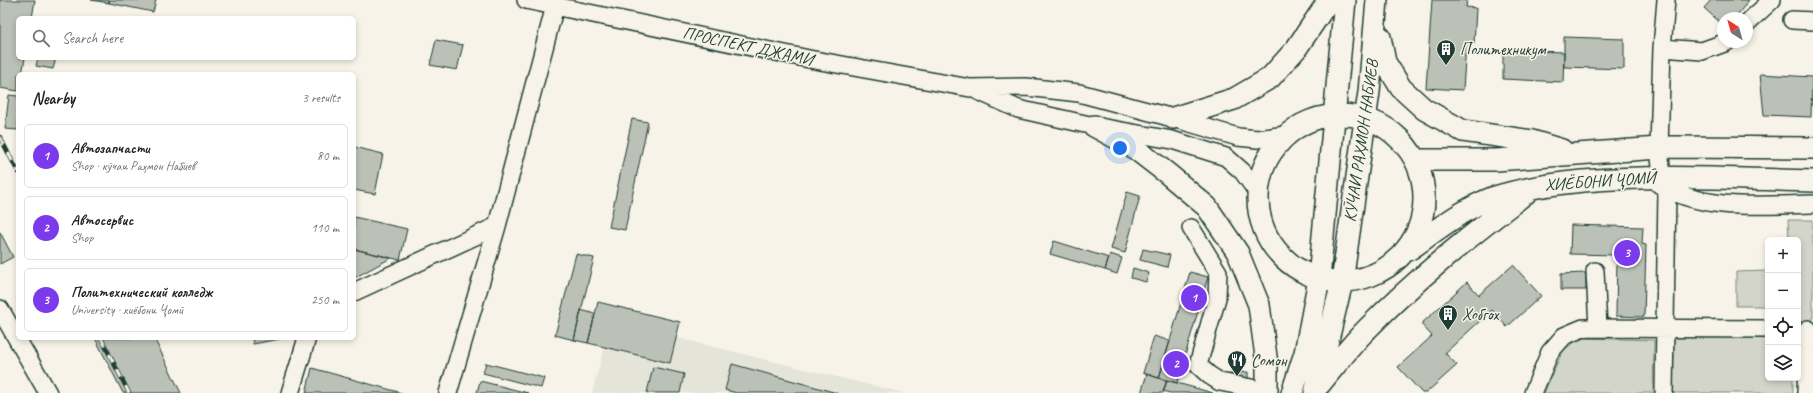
<!DOCTYPE html>
<meta charset="utf-8">
<style>
:root{--surface:#fff;--page:#f2f2f2;--text:#202124;--muted:#757577;--line:#e0e0e0;--accent:#7c3aed}
body{margin:0;font-family:Caveat,sans-serif;background:var(--page);color:var(--text)}
.controls{position:absolute;right:12px;bottom:12px;display:grid;overflow:hidden;border-radius:6px;box-shadow:0 2px 6px #0003}
.controls button{width:36px;height:36px;display:grid;place-items:center;padding:0;border:0;border-bottom:1px solid var(--line);background:var(--surface);color:var(--text);font:20px sans-serif}
.compass{position:absolute;left:1717px;top:12px;width:36px;height:36px;border-radius:50%;background:var(--surface);box-shadow:0 2px 6px #0003;rotate:323deg}
.you{position:absolute;left:1120px;top:148px;width:14px;height:14px;margin:-10px;border:3px solid #fff;border-radius:50%;background:#1a73e8;box-shadow:0 0 0 6px #1a73e833}
.badge{display:grid;place-items:center;width:26px;height:26px;border-radius:50%;background:var(--accent);color:#fff;font-size:13px;font-weight:700}
.pin{position:absolute;translate:-50% -50%;border:2px solid #fff;box-shadow:0 1px 4px #0006}
.list{margin:0;padding:0;list-style:none}
h2{display:flex;justify-content:space-between;align-items:center;height:52px;margin:0;padding:0 16px;font-size:17px}
h2 small{font-size:13px;font-weight:400;color:var(--muted)}
.list li{display:grid;grid-template-columns:26px 1fr auto;gap:12px;align-items:center;box-sizing:border-box;height:64px;margin:0 8px 8px;padding:0 8px;border:1px solid var(--line);border-radius:6px}
.list b{display:block;font-size:15px;white-space:nowrap}
.list p{margin:0;font-size:13px;white-space:nowrap;color:var(--muted)}
.list em{font-size:13px;font-style:normal;color:var(--muted)}
.icon{flex:none;width:22px;height:22px;fill:none;stroke:currentColor;stroke-width:2;stroke-linecap:round;stroke-linejoin:round}
.map{position:relative;flex:none;width:1813px;height:393px;overflow:hidden}
.search{position:absolute;background:var(--surface);box-shadow:0 2px 6px #0003;left:16px;top:16px;width:340px;height:44px;display:flex;align-items:center;gap:10px;box-sizing:border-box;padding:0 14px;border-radius:6px;color:var(--muted);font-size:15px}
.panel{position:absolute;background:var(--surface);box-shadow:0 2px 6px #0003;left:16px;top:72px;width:340px;height:268px;border-radius:6px}
.map>svg:first-child{display:block}
</style>
<div class="map">
<svg width="1813" height="393" viewBox="0 0 1813 393">
<rect width="100%" height="100%" fill="#f7f3e8"/>
<filter id="ink" filterUnits="userSpaceOnUse"><feTurbulence type="fractalNoise" baseFrequency=".025" numOctaves="2"/><feDisplacementMap in="SourceGraphic" scale="8" xChannelSelector="R" yChannelSelector="G"/><feConvolveMatrix kernelMatrix="1 2 1 2 8 2 1 2 1" color-interpolation-filters="sRGB"/></filter>
<g filter="url(#ink)">
<path fill="#e5e4d9" d="M611,322l293,71h-312z"/>
<path fill="#d3d5ca" stroke="#79897f" d="M1788,220h25v101h-15v-81h-9z
M1768,271v35h-32v-34z
M1674,335l94,3v40h25v15h-120z
M1581,338l73,2 -1,53h-109l19,-43z"/>
<path fill="#bbc1b6" stroke="#1f3d34" d="M0,0h35l-3,18h-14v40h7l-3,16h-4v17l-18,-3z
M91,0h18v3z
M109,0h47l-3,12 -44,-9z
M1432,0h35l-1,7 10,1 -2,36h-8l-3,46 -37,-2z
M1711,0h38l-14,18h-12v7l-19,-17z
M1564,37l60,2v30l-60,-2z
M436,40l27,5 -6,25 -27,-5z
M1503,50l61,2 -1,30 -60,-3z
M38,58h18l-3,11 -17,-3z
M1760,74l52,3 -1,40 -47,-2z
M9,95l9,1v34l-13,-1z
M632,119l16,3 -23,108 -16,-3z
M354,147l29,7 -8,40 -21,-4z
M1127,192l13,4 -15,57 -14,-4z
M354,217l53,12 -7,31 -46,-11z
M1571,225l72,2 -1,17 4,1 -2,72 -28,-1 1,-61 -47,-1z
M0,232l13,25 -13,7z
M1054,241l55,17 -4,12 -55,-16z
M354,249l37,9 -37,20z
M1143,249l27,6 -3,12 -27,-7z
M576,254l18,4 -20,82 -19,-5z
M1110,254l12,4 -5,16 -12,-4z
M1513,265l28,31 -34,31 -15,-17 -47,43 12,12 -31,28h-4l-24,-26 34,-31 -11,-12 46,-42 12,13z
M1133,268l16,5 -3,9 -15,-4z
M1190,272l18,5 -31,106 -18,-5z
M1586,273v17h-25v-16z
M598,302l82,20 -10,41 -82,-20z
M581,310l14,4 -7,29 -14,-3z
M1154,336l16,5 -11,37 -16,-5z
M95,338h59l27,55h-58z
M252,338h33l-32,6z
M486,363l58,15 -3,10 -58,-15z
M732,364l105,29h-100l-12,-3z
M653,367l31,7 -4,19h-33z
M312,368l90,25h-96z
M1248,372v9l-17,1 -1,-9z
M1147,374l20,7 -4,12h-22z
M1167,380l10,3 36,10h-43l-7,-2z
M480,381l48,12h-51z"/>
<g fill="none" stroke-linecap="round" stroke-linejoin="round">
<g stroke="#1f3d34" stroke-width="20">
<path id="minor" d="M526,0l283,59 161,29 56,-1 53,6 94,25 65,19 19,2 29,-4
M1666,0l-4,48 40,3 25,-9
M1792,20l21,1
M1747,23l25,-23
M1662,48l-3,100 3,29
M976,90l42,19 76,17 78,14 54,17 17,15 15,21
M1659,184c44,28 104,21 154,20
M1191,228l27,44 -1,26 -19,67 11,10 11,7 47,9
M1595,271l3,56
M354,292l143,-66
M0,309l48,84
M290,393l17,-55
M448,393l49,-167 58,-220
M1533,393l17,-41 14,-16 19,-8 185,1
M1664,393l3,-203
M1806,393l2,-64"/>
</g>
<g stroke="#1f3d34" stroke-width="24">
<path id="major" d="M1380,37l5,25 16,26 23,21 39,22 69,10 30,9
M1258 198a83 83 0 1 1 166 0a83 83 0 1 1-166 0Z
M1173,118l61,-19 36,-21 26,-29 33,-49
M1094,126l39,21 35,27 39,33 31,46 21,52 8,59v29
M1416,160h80l176,-13 141,1
M1410,249c24,-17 53,-40 82,-51 30,-10 59,-14 91,-17 77,-7 153,-2 230,0
M1320,384c15,-18 30,-38 47,-55 49,-50 104,-94 159,-136
M1292,393l13,-40 14,-74 26,-279
M1315,393l27,-111 27,-190 8,-92"/>
</g>
<use href="#minor" stroke="#f7f3e8" stroke-width="17"/>
<use href="#major" stroke="#f7f3e8" stroke-width="21"/>
<g stroke="#1f3d34" stroke-width="4.5">
<path id="rail" d="M0,137l18,35
M101,338l28,55"/>
</g>
<use href="#rail" stroke="#f7f3e8" stroke-width="3" stroke-dasharray="9" stroke-linecap="butt"/>
</g>
</g>
<defs>
<g id="building-pin" transform="scale(1)"><path d="M0 17L-7.5 6A9.5 9.5 0 1 1 7.5 6Z" fill="#1f3d34" stroke="#f7f3e8"/><path d="M-4-6H4V6H1V3H-1V6H-4ZM-2.5-4.3h1.7v1.8h-1.7ZM.8-4.3h1.7v1.8H.8ZM-2.5-1h1.7V.8h-1.7ZM.8-1h1.7V.8H.8Z" fill="#fff"/></g>
<g id="restaurant-pin" transform="scale(1)"><path d="M0 17L-7.5 6A9.5 9.5 0 1 1 7.5 6Z" fill="#1f3d34" stroke="#f7f3e8"/><path d="M-5-6h1v4h1v-4h1v4h1v-4h1v5L-1.5 .5V6h-2V.5L-5-1ZM5-6V6H3V1.5H1.5Q1.5-4 5-6Z" fill="#fff"/></g>
</defs>
<g fill-rule="evenodd">
<use href="#building-pin" x="1446" y="49"/>
<use href="#building-pin" x="1448" y="314"/>
<use href="#restaurant-pin" x="1237" y="360"/>
</g>
<g text-anchor="middle" dominant-baseline="central" stroke-width="3" stroke-linejoin="round" paint-order="stroke">
<g font-size="17" fill="#1f3d34" stroke="#f7f3e8">
<text transform="translate(748 46) rotate(12)">ПРОСПЕКТ ДЖАМИ</text>
<text transform="translate(1361 141) rotate(-82)">КӮЧАИ РАҲМОН НАБИЕВ</text>
<text transform="translate(1600 181) rotate(-4)">ХИЁБОНИ ҶОМӢ</text>
</g>
<g font-size="17" fill="#1f3d34" stroke="#f7f3e8" text-anchor="start">
<text x="1460" y="49">Политехникум</text>
<text x="1462" y="314">Хобгох</text>
<text x="1251" y="360">Сомон</text>
</g>
</g>
</svg>
<div class="controls">
<button>+</button>
<button>−</button>
<button><svg class="icon" aria-label="locate" viewBox="0 0 24 24"><circle cx="12" cy="12" r="6"/><path d="M12 2v4M12 18v4M2 12h4M18 12h4"/></svg></button>
<button><svg class="icon" aria-label="layers" viewBox="0 0 24 24"><path d="M12 4l9 5-9 5-9-5zM3 14l9 5 9-5"/></svg></button>
</div>
<svg class="compass" viewBox="-18 -18 36 36"><path d="M0-13l5 13h-10z" fill="#e53935"/><path d="M0 13l5-13h-10z" fill="#757577"/></svg>
<div class="you"></div>
<div class="pin badge" style="left:1194px;top:298px">1</div>
<div class="pin badge" style="left:1176px;top:364px">2</div>
<div class="pin badge" style="left:1627px;top:253px">3</div>
<div class="search"><svg class="icon" aria-label="search" viewBox="0 0 24 24"><circle cx="10" cy="10" r="6"/><path d="M15 15l6 6"/></svg>Search here</div>
<section class="panel">
<h2>Nearby<small>3 results</small></h2>
<ul class="list">
<li><span class="badge">1</span><div><b>Автозапчасти</b><p>Shop · кӯчаи Раҳмон Набиев</p></div><em>80 m</em></li>
<li><span class="badge">2</span><div><b>Автосервис</b><p>Shop</p></div><em>110 m</em></li>
<li><span class="badge">3</span><div><b>Политехнический колледж</b><p>University · хиёбони Ҷомӣ</p></div><em>250 m</em></li>
</ul>
</section>
</div>
